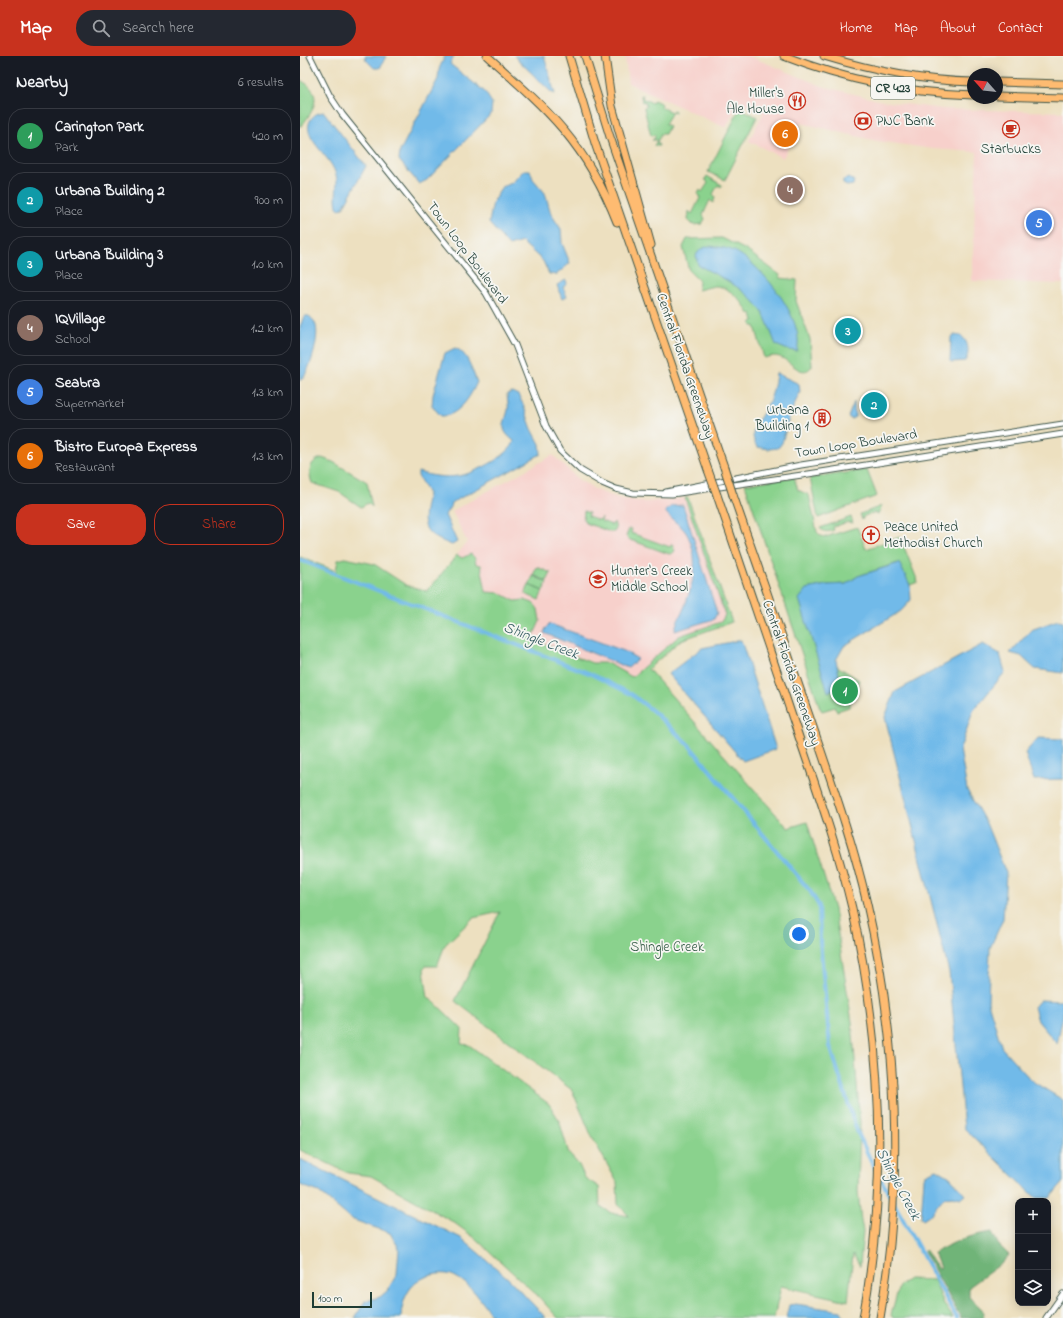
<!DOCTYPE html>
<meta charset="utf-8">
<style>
:root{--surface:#171b24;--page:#242831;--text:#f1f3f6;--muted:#9ea1a6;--line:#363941;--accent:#c8321e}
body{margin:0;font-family:"Indie Flower",sans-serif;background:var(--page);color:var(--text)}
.controls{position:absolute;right:12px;bottom:12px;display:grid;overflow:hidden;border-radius:8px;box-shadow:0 2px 10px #0003}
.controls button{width:36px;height:36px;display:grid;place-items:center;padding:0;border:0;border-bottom:1px solid var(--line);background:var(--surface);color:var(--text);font:20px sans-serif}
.compass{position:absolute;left:667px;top:12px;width:36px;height:36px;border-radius:50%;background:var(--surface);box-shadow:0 2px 10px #0003;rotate:297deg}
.scale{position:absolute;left:12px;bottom:10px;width:60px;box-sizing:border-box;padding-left:4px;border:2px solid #1f3d34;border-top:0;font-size:11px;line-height:14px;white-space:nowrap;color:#1f3d34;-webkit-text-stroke:3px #f6f6f2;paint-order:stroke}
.you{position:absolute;left:499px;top:878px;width:14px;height:14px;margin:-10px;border:3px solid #fff;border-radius:50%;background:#1a73e8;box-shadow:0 0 0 6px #1a73e833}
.badge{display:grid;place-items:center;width:26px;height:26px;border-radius:50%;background:var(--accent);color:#fff;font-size:13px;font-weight:700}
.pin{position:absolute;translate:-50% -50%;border:2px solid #fff;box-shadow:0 1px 4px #0006}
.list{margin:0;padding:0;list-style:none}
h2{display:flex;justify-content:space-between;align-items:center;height:52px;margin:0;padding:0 16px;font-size:17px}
h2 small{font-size:13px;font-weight:400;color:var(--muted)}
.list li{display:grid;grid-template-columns:26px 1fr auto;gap:12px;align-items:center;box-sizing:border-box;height:56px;margin:0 8px 8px;padding:0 8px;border:1px solid var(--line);border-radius:16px}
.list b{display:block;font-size:15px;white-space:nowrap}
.list p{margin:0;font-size:13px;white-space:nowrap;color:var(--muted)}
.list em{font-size:13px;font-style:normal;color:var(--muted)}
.actions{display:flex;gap:8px;padding:12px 16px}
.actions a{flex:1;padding:9px 0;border:1px solid var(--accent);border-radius:16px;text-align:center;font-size:14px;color:var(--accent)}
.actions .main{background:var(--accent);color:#fff}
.icon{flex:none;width:22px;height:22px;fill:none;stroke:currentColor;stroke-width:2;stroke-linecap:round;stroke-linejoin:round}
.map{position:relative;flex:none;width:763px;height:1262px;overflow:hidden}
header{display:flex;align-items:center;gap:24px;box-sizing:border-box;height:56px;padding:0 20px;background:var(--accent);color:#fff}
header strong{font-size:19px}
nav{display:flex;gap:22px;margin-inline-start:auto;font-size:14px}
.search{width:280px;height:36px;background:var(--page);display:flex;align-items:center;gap:10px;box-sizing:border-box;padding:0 14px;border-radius:22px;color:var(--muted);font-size:15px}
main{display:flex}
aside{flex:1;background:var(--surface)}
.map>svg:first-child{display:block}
</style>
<header>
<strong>Map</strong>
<div class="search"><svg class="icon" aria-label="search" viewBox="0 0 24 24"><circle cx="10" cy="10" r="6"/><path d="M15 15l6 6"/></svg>Search here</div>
<nav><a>Home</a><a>Map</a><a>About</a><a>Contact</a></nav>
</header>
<main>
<aside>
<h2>Nearby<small>6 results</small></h2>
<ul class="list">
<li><span class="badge" style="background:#2e9e5b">1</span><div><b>Carington Park</b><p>Park</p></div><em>420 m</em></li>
<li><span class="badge" style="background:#0f9aa8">2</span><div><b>Urbana Building 2</b><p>Place</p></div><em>900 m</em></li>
<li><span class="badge" style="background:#0f9aa8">3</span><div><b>Urbana Building 3</b><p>Place</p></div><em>1.0 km</em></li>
<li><span class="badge" style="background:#8d6e63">4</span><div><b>IQVillage</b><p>School</p></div><em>1.2 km</em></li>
<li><span class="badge" style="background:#3f7fe0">5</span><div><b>Seabra</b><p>Supermarket</p></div><em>1.3 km</em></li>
<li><span class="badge" style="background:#e8710a">6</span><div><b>Bistro Europa Express</b><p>Restaurant</p></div><em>1.3 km</em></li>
</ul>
<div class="actions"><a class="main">Save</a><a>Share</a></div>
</aside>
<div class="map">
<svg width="763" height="1262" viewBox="0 0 763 1262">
<rect width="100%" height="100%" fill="#f6f6f2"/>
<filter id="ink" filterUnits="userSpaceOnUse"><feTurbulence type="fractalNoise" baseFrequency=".025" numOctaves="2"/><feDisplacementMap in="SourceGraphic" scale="8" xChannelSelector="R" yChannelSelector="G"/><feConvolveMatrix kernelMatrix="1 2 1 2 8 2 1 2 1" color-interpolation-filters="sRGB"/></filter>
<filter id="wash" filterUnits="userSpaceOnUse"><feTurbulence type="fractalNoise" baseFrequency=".012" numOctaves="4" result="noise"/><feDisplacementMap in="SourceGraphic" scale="16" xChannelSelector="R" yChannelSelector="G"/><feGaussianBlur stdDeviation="0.9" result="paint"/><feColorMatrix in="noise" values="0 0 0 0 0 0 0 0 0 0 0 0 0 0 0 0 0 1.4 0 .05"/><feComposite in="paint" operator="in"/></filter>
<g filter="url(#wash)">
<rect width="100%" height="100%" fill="#ede0c0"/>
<path fill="#f7d0cb" d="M325,0h124l73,30 60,15 61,8 120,3v172l-91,-3 5,-129 -44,-3 -56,-8 -76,-18 -18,35 -34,-17 14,-28 -24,-11 -13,26 -98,-45z
M253,399l26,25 19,11 20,7 26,4 41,-4 40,117 -4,7 -42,14 -47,41 -100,-38 -8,-39 -9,1 -15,-8 -14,-1 -5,-27 -14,-3 -10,-7 10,-13 -15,-31z"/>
<path fill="#8ad28d" stroke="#548860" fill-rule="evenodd" d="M0,24c25,12 14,32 0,47z
M341,39h2l-1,3 10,5 2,-3 8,4 -1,3 10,5 2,-2 2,1v2l-3,-1 -7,12 4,2 -4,8h-4l-4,8 2,4h-5l3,-6h-5l3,-2v-3l-4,1 -7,-28 2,-1 -1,-6 -3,1z
M440,52l17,9 -32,63 -17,-8z
M407,120l15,9 -1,2 -3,-2 -5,9 2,4 -2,5 -3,-3 -7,15 2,4 -3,5 -9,1 -5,-5 1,-9 3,3 8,-16 -2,-4 2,-4 2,2 6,-9 -3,-4z
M422,182l24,12 34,25v3l17,2 -1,21 14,38 2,27c-9,13 -21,-4 -30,-8 -5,-3 -12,-2 -18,0l-9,-32h-3l-1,-3 3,-2 -2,-8 -3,1c-5,-12 -21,-29 -35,-28 -5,1 -11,3 -16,4l1,-9 -10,-10 -6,-24 4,-8z
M22,402l11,4 34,20 5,25 -4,-4 -7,4 -22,-15 -27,-9c-4,-11 -3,-22 10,-25z
M567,414l10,26 -59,22 -8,-40z
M494,421l4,13 11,5 8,37 4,4 5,1 31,-10 9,22 34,-12 18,45 -8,3 -12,-22 -40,13 -12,8 -20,1 -19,4 32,86 -2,-9 22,14 -10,27 -12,4 -2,-4 -13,4 -2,-3 -75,-224z
M385,442h3l44,124 -51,18 -33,29 140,159 19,-6 27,87 18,113 8,101 -2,68 3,30 2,10 -3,35 -7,-12 -5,47 -67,-15 -7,32h-216l-19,-21 -64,-59 -22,-16 -82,-46 -23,-3 -48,-23v-593l36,14 2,-11 7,-2 29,6 32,21 21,6 30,-36 5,3 9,-4 4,4 1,6 5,1 5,27 14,1 15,8 9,-1 9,3 5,6 2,12 -8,18 60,24h15l25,14 47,-41 42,-14 4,-7zM200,856l-45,89 117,89 20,47 25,45 1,22 11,12 -18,-3 -11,-7 -1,-19 -14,-9 -6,-13 -10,-11 -10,-34 -10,-16 -80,-59 -8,-1 1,-15 -29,-28 -5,-3 -4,-29 2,-3h11l8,-21 28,-27z
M582,450l-3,7 -2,1 -1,-2 -12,4 -2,4 -2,-6z
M284,455l5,2 -1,3 11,4 3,-3 -1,4 11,4 2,-3 2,7 -2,3h-4l-24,-9 -3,-4z
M551,461l2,6 -5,-1 -15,5 1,3c-5,2 -11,3 -14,-2z
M329,473h3l-1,4 39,14 2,-3 3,7 -2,2 -4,1 -41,-15 -2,-3z
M237,511l14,6 -4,8 -14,-6z
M233,520l14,6 -4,9 -14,-6z
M229,529l14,6 -4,9 -14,-6z
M609,1223l25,1 10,24 9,14h-60l-2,-3 8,-29z"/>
<path fill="#6fb478" stroke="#477856" d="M692,1176l6,12 11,11 -7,8 -33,24v10l13,12 2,9h-23l-37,-67 1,-2 13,20 2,-1 -6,-15c19,-11 36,-18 58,-21z"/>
<path fill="#71bae9" stroke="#487c8e" d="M65,0h21l-6,12h-6l-8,-8z
M145,0h9l-4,8 35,28 7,11 -1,11 -64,66 -8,4 -20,-24 1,-9 38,-72 1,-10z
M214,0h30l11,38 -4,-2z
M24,56l42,54 -23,42 -5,1c-5,-12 2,-25 -3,-37 -6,-18 -35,-35 -24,-53 4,-5 6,-6 13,-7z
M224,114h6l3,9 12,14 6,21 10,15 1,14 8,20 -14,12 -7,-1 -6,-13 -21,-19 -13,4 -20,-23 4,-21 9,-15 10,-4z
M549,122l5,3 -1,4 -6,1 -4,-2v-4z
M409,190c11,1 20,2 29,7 25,15 68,67 59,98l-9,-1 -12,-5c-4,-10 -8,-22 -13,-32 -15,-24 -41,-35 -65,-48l-2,-10 5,-6z
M266,224l1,4 -4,3 4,10 -5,2 -5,-14z
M4,260h5c2,2 5,4 6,7 6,12 -5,50 -15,58v-54z
M654,279l7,1c8,5 9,18 4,25l-13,1 -2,-1 1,-24z
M155,292c13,4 17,23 22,34 -6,14 -19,35 -36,34l-9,-10 1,-11 12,-42z
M476,317l23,11 1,8 -10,22 -8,29 -4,5 -9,1 -12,-2c-11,-18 4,-27 11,-43 5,-10 7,-21 8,-31z
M212,336l6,3 5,9 9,25 8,15 1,10 -88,48 -8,13 12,27 -5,3c-33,-12 -30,-21 -24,-51l-10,-18v-4c14,4 26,6 40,4 13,-1 54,-21 56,-35 -15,-12 -10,-15 -6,-31 1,-4 -1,-11 -1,-16z
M554,346l1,15 -4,2 -3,-2z
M383,449l34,108 -3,6 -39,12c0,-7 6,-15 9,-23 9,-24 16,-47 4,-72 -5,-11 -17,-15 -23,-25l7,-5z
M599,507l11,22 1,15 -10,11 -57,35 -8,14 3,15 -2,12 -9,5 -29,-93 8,-10 19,-4 20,-1 12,-8z
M758,564l5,1v52l-28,-4 -14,-13 -11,-3 21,-23z
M250,568l74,27 14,8 -10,9 -84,-35 2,-5z
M441,584l35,109 -33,12 -75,-87 34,-26z
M683,588l17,10 5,18 -32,39 -13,38 7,41 19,33 20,50 -3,46 -13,29 -2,54 14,46 30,33 31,19v82l-13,16h-14l-72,-70 -15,-156 -64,-255 10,-25z
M738,682l25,1v40l-29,1 -9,-27z
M740,944l23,1v14l-6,29 -19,-23 -4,-14z
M0,1103l161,79 48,41 37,39h-53c-11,-16 -19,-31 -37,-41 -7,-4 -16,-4 -24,-2 -21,5 -30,22 -31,43h-46l10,-17 15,-4 7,-6 10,-17 2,-26 -9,-15 -39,-14 -32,-27 -19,-7z
M637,1113l13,8 16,18 -5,3 -8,-2 -9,1 -15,19 -6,4 -2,-2 3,-40 3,-5z
M496,1248l45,7 4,7h-59l3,-13z"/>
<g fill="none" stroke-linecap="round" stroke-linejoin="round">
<path stroke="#71bae9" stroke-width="4" d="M0,504l291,114 40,20 23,18 35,33 121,146 9,15 1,36 10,104 27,85 14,30 86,157"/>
</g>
</g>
<g filter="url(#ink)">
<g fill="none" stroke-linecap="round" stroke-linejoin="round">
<g stroke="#3e5549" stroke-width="7">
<path id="minor" d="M10,0l20,40 12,18 144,179 29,52 31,81 14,25 20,19 22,13 14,6 17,4 39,1 130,-19 261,-41
M366,436l135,-27 262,-41
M746,1262l17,-24"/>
</g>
<g stroke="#3e5549" stroke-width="9">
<path id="highway" d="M187,0c61,54 99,87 130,166
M269,0l26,87 113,327
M285,0l25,81 114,330
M305,0l7,50 39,139
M484,0c61,24 123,37 189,39
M524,0c49,15 98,25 149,26
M697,26l66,2
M697,40l66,2
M417,439c27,80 55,161 82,242 19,56 39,112 53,171 30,134 36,274 11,410
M433,439c28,79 55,159 82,238 19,56 39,113 52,171 31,135 37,277 13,414"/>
</g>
<use href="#minor" stroke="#fff" stroke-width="5"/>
<use href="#highway" stroke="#febb71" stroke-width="7"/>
<g stroke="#3e5549" stroke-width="9" stroke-linecap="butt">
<path id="highway-bridge" d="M424,411l9,28
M408,414l9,25"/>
</g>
<use href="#highway-bridge" stroke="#febb71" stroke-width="7"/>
</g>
</g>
<defs>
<g id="restaurant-ring" transform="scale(0.9)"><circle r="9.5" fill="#f6f6f2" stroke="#c8321e" stroke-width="1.5"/><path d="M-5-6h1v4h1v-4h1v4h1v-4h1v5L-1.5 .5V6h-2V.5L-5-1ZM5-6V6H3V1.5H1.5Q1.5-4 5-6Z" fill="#c8321e"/></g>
<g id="bank-ring" transform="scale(0.9)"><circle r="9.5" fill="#f6f6f2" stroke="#c8321e" stroke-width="1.5"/><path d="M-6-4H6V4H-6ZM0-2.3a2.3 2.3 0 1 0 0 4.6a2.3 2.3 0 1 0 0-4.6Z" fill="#c8321e"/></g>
<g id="cafe-ring" transform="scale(0.9)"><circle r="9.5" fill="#f6f6f2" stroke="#c8321e" stroke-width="1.5"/><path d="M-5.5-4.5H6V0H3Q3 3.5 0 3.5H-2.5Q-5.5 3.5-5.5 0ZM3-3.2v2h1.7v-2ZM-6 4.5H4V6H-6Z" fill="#c8321e"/></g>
<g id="building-ring" transform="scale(0.9)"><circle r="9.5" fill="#f6f6f2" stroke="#c8321e" stroke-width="1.5"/><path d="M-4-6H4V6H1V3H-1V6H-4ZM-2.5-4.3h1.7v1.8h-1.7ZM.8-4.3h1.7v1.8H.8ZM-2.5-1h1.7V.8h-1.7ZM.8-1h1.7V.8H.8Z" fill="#c8321e"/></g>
<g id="church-ring" transform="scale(0.9)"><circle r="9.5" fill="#f6f6f2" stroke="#c8321e" stroke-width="1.5"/><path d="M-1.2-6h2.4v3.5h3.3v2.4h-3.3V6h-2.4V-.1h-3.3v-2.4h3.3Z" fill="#c8321e"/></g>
<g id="school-ring" transform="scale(0.9)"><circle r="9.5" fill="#f6f6f2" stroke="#c8321e" stroke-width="1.5"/><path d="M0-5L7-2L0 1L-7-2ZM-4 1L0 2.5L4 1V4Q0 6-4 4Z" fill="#c8321e"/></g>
</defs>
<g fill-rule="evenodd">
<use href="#restaurant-ring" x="497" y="45"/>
<use href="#bank-ring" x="563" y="65"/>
<use href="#cafe-ring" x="711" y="73"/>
<use href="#building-ring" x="522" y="362"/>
<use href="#church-ring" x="571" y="479"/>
<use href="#school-ring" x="298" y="523"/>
</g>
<g text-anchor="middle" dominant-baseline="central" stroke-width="3.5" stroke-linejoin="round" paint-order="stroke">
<rect fill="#f6f6f2" stroke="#60746d" stroke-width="1" x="571" y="21" width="44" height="22" rx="3"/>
<g font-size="13" font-weight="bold" fill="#1f3d34">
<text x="593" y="32">CR 423</text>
</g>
<g font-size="14" fill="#1f3d34" stroke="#f6f6f2" text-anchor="start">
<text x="484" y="37" text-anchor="end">Miller's<tspan x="484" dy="16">Ale House</tspan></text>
<text x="576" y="65">PNC Bank</text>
<text x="711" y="93" text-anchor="middle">Starbucks</text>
<text x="509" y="354" text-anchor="end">Urbana<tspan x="509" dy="16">Building 1</tspan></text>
<text x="584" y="471">Peace United<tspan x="584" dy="16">Methodist Church</tspan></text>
<text x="311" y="515">Hunter's Creek<tspan x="311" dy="16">Middle School</tspan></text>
</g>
<g font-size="14" fill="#1f3d34" stroke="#f6f6f2">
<text transform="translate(167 197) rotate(53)">Town Loop Boulevard</text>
<text transform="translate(385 310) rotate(71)">Central Florida GreeneWay</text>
<text transform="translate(556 388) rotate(-9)">Town Loop Boulevard</text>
<text transform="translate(491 617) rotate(71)">Central Florida GreeneWay</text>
</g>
<g font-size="14" fill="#345b46" stroke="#f6f6f2">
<text x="367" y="891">Shingle Creek</text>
</g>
<g font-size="15" font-style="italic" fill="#345c61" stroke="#f6f6f2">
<text transform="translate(241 585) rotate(21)">Shingle Creek</text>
<text transform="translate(598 1128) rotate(62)">Shingle Creek</text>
</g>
</g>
</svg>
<div class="controls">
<button>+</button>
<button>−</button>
<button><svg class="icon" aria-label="layers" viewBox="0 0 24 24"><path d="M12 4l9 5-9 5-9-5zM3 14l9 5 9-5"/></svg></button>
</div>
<svg class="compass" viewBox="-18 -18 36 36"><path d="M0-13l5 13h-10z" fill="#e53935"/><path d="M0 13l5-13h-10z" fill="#9ea1a6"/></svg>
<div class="scale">100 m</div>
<div class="you"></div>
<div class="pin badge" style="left:545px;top:635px;background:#2e9e5b">1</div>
<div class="pin badge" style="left:574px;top:349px;background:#0f9aa8">2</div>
<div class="pin badge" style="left:548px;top:275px;background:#0f9aa8">3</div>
<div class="pin badge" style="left:490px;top:134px;background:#8d6e63">4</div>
<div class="pin badge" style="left:739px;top:167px;background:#3f7fe0">5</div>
<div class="pin badge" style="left:485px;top:78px;background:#e8710a">6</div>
</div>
</main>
